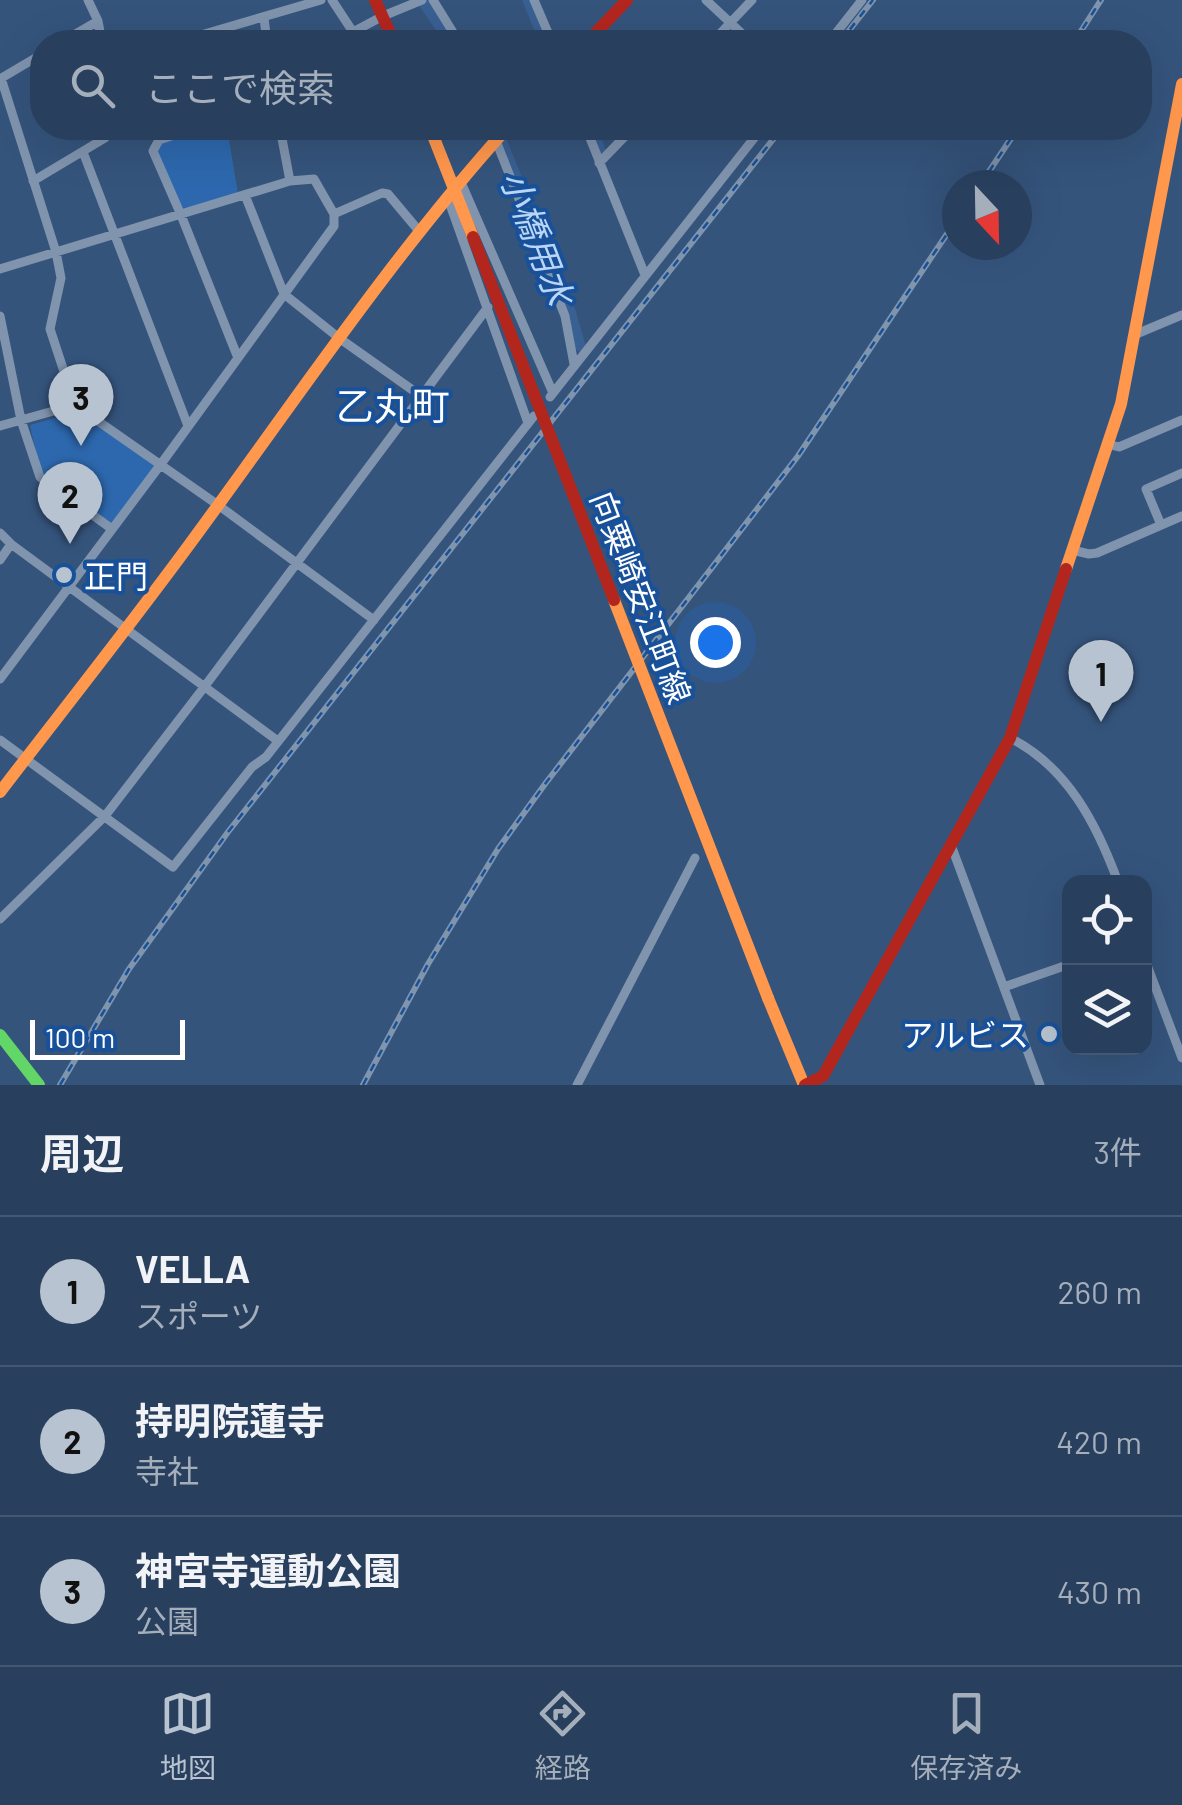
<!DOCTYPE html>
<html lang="ja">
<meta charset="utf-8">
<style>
:root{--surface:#283f5d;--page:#344a66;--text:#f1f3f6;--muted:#a5afbc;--line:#445872;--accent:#b8c3d1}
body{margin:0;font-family:Barlow,"Noto Sans JP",sans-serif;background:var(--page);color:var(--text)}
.controls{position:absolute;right:30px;bottom:30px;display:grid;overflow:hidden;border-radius:20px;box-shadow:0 10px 40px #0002}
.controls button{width:90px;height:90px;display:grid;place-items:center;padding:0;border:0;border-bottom:2px solid var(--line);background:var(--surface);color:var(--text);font:50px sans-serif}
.compass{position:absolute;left:942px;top:170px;width:90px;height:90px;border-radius:50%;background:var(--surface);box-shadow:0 10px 40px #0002;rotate:158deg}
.scale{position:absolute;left:30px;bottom:25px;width:155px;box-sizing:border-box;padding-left:10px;border:5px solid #fff;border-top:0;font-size:28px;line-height:35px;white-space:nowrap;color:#fff;-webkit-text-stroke:8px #185199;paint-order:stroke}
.you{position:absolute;left:715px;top:642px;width:35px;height:35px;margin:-25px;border:8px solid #fff;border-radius:50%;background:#1a73e8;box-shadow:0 0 0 15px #1a73e833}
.badge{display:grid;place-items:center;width:65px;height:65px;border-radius:50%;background:var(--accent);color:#111;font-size:32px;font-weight:700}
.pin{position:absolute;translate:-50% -82px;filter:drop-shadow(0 2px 5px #0008)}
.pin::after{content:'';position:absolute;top:52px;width:35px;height:30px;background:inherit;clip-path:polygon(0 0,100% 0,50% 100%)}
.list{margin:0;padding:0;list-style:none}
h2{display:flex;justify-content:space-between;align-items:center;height:130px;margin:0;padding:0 40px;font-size:42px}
h2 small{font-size:32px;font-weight:400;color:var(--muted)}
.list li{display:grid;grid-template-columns:65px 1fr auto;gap:30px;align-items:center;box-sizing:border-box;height:150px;padding:0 40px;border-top:2px solid var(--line)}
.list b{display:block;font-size:38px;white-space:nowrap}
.list p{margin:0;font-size:32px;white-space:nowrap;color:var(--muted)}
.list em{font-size:32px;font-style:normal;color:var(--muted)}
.icon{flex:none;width:55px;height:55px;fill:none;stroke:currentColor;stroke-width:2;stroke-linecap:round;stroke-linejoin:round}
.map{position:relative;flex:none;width:1182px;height:1085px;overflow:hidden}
.search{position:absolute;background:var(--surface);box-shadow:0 10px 40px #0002;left:30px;right:30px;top:30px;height:110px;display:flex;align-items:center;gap:25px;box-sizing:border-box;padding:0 35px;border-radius:40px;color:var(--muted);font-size:38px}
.sheet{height:580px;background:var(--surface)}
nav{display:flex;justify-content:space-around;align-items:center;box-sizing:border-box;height:140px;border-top:2px solid var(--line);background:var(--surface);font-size:28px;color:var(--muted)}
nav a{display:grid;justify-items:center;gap:5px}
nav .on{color:var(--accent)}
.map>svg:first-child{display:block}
</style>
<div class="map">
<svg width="1182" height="1085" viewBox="0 0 1182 1085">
<rect width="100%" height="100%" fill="#35547c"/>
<path fill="#2d68ae" d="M211,128h16l11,66 -46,15 -12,-2 -23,-56 5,-9z
M80,411l77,57 -44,56 -66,-45 -8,-12 -9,-42z"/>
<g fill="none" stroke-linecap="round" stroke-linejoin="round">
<path stroke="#396093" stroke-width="11" d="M422,0l29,42
M528,0l17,42
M496,128l74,183 10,35
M591,128l9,22"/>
<path stroke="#8094ae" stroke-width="9" d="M88,0l10,21 4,21
M332,0l21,32 30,-16 39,-16
M433,0l26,42
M534,0l18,42
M706,0l45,42
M264,18l3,24
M62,42l36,-21
M177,42l144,-42
M712,42l40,-42
M829,42l33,-42
M1,78l55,174 5,26 -11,51 25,76 143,100 156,115
M0,79l42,-25
M196,128l-37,12 -6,11 28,64 57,143
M280,128l10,53
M491,128l74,188 9,48
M586,128l59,147
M83,152l105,274
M599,163l34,-35
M460,180l93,213
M33,181l72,-43 5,-10
M245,195l39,99 55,44 82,58
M447,196l81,227
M334,214l48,-21 6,1 31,37
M0,269l290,-88 24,-2 20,35v12l-173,238 -161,215
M0,316l21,104 19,57 72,52
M1134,335l48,-20
M550,397l212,-269
M0,426l75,-21
M1107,444l12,3 63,-27
M1161,525l-15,-36 36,-16
M0,533l11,11 267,197
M1072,550l17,4 8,-1 85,-37
M0,560l11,-16
M1010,738c58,29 87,87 108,144
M0,740l173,127 79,-100 14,-10 268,-341
M951,845l89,240
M0,919l105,-103 100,-130 283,-379
M1144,957l38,101
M1004,987l66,-23
M577,1085l118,-227"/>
<path stroke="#63d668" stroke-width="12" d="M0,1035l39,50"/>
<path stroke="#ff974d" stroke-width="12" d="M430,128l43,109
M1066,569l55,-165 61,-320
M0,792c63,-82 128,-164 189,-247 104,-141 201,-287 318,-417
M768,998l36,87"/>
<path stroke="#b3261e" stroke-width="12" d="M375,0l19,42
M587,42l40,-42
M805,1085l18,-9 187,-338 56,-169"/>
<g stroke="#7f94ad" stroke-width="6">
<path id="rail" d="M840,42l33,-42
M1074,42l27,-42
M980,185l38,-57
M60,1085l69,-116 99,-137 554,-704
M363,1085l65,-121 70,-115 47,-65 253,-328 159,-237"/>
</g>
<use href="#rail" stroke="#185199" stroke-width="2.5" stroke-dasharray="8" stroke-linecap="butt"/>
<path stroke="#ff974d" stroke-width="12" d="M614,600l154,398"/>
<path stroke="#b3261e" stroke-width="12" d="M473,237l141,363"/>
</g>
<g fill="#b8c3d1" stroke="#185199" stroke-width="4">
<circle cx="64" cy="575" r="10"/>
<circle cx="1049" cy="1034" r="10"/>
</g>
<g text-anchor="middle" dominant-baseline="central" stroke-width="8" stroke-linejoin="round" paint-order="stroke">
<g font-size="32" fill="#fff" stroke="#185199" text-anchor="start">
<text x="84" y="575">正門</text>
<text x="1029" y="1034" text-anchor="end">アルビス</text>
</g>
<g font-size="32" fill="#fff" stroke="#185199">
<text transform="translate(642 597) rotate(69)">向粟崎安江町線</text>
</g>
<g font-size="35" font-style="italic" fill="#b9d6f8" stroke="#185199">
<text transform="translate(538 237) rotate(69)">小橋用水</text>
</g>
<g font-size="38" fill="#fff" stroke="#185199">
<text x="393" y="405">乙丸町</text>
</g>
</g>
</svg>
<div class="controls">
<button><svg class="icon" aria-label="locate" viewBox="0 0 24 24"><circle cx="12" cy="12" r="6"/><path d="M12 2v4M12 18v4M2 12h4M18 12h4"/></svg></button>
<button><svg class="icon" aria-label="layers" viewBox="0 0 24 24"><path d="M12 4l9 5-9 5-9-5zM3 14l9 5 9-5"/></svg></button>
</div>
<svg class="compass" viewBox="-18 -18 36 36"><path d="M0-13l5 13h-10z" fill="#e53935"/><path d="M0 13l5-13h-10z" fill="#a5afbc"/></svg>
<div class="scale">100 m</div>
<div class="you"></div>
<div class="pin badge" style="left:1101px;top:722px">1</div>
<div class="pin badge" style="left:70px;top:544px">2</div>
<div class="pin badge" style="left:81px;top:446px">3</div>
<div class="search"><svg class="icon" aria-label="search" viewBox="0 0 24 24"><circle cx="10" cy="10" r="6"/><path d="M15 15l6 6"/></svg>ここで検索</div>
</div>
<section class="sheet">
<h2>周辺<small>3件</small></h2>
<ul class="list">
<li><span class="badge">1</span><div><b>VELLA</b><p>スポーツ</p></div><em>260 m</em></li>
<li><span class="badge">2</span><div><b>持明院蓮寺</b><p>寺社</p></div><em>420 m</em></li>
<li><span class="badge">3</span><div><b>神宮寺運動公園</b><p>公園</p></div><em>430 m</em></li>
</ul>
</section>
<nav>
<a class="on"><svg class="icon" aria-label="map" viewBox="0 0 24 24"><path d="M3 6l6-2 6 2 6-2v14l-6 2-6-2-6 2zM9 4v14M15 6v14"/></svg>地図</a>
<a><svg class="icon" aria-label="directions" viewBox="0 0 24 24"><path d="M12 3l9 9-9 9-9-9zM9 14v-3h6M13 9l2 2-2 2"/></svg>経路</a>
<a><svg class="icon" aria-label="saved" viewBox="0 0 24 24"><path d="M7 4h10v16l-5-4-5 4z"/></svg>保存済み</a>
</nav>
